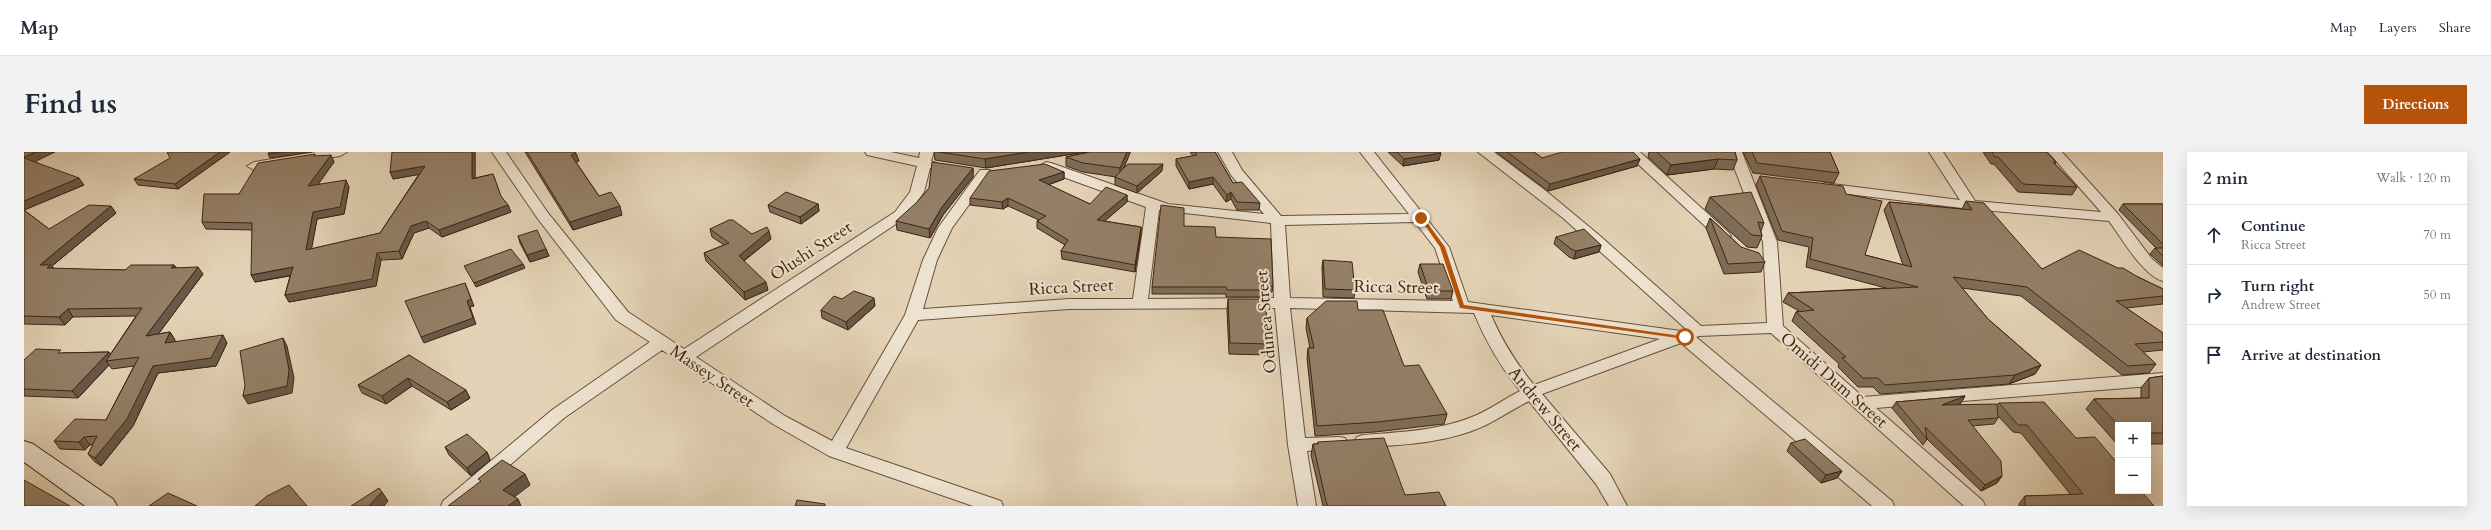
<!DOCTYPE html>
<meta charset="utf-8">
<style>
:root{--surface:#fff;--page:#f2f2f3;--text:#1f2937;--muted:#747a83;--line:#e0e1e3;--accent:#b45309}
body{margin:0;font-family:Cardo,serif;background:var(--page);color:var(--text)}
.controls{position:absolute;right:12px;bottom:12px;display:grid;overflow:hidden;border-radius:0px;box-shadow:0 4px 16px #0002}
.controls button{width:36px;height:36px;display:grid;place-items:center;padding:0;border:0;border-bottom:1px solid var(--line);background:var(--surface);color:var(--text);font:20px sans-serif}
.stop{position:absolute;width:12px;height:12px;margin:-9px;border:3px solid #b45309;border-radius:50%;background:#fff}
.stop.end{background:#b45309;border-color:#fff;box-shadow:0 1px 4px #0008}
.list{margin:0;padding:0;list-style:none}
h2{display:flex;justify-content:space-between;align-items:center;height:52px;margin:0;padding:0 16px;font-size:17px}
h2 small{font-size:13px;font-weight:400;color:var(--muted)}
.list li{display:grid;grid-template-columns:26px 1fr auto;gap:12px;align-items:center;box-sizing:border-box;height:60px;padding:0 16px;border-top:1px solid var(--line)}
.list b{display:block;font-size:15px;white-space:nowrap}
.list p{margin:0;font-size:13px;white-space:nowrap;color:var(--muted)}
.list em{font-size:13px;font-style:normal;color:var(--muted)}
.icon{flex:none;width:22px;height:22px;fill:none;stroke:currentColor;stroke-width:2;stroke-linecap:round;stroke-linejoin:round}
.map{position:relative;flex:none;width:2139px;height:354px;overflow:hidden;border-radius:0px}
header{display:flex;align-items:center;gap:24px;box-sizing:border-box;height:56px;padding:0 20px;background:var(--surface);border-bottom:1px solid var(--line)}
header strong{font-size:19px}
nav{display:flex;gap:22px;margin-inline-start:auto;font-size:14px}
.intro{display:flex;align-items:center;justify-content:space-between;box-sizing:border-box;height:96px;padding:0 24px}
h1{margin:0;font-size:28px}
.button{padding:10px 18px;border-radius:0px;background:var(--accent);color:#fff;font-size:14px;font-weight:700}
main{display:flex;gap:24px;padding:0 24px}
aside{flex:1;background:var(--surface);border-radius:0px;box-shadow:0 4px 16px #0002}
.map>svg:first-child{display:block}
</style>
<header>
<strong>Map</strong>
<nav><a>Map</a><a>Layers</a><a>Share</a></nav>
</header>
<div class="intro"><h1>Find us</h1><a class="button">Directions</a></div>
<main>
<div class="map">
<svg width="2139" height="354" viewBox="0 0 2139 354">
<rect width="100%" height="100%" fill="#e3d2b5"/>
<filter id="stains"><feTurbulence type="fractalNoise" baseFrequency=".005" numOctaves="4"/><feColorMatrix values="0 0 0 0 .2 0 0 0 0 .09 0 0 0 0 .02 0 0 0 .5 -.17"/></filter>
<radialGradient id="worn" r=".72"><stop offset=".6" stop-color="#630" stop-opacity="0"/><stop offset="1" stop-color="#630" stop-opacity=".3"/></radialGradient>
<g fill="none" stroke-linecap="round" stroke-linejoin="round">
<g stroke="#67503b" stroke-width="2">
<path id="minor" d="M292,0h31l-7,4 -86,14 -7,-4 7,-4z
M468,0h14l42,61 80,99 56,37 211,-137 15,-20 7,-26 -50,-11 -2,-3h26l28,6 1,-6h14l-3,9 9,4 -2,3h-8l-6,24 -19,26 -209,139 89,59 47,25 73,-126 18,-55 15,-32 42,-58h10l2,3 -40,55 -15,32 -14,49 146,-10h64l13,-92 -105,-38 -2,-3 7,-4 5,1 117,41 96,10 -33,-39 -13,-23h14l10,18 39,46 128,-2 -49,-62h14l75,95 19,55 213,29 5,-2 -123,-111 -85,-66h16l52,39 53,44 102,91 66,-3 -4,-81 -35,-90h14l35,90 6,84 80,71 300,-24v12l-287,23 107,93 2,5h-21l-193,-173 -72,3 -3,1 196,164 2,5h-22l-191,-163 -139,51 68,80 17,32h-18l-13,-22 -67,-83c-15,8 -29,17 -43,24 -38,18 -82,20 -123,22l-6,-2 -3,-4 3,-4 6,-2c37,-3 74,-4 109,-18 16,-6 32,-18 48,-26 -20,-25 -34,-49 -46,-78l-184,-5 15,130 34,-1 6,1 3,5 -3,5 -38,3 9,55h-18l-10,-61 -13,-137 -206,1 -151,11 -72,128 155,53 2,5h-30l-144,-50 -56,-32 -111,-74 -98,68 -101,88h-22l2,-5 109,-91 98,-68 -34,-22 -78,-101zM1135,58l112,13 3,75 -126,1zM1391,70l20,26 18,53 -163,-3 -5,-73zM1467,163l169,24 -126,46c-18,-22 -32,-44 -43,-70z
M1601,0h15l89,81 2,3 -2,3h-10z
M1905,0h14l32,49 126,11 -53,-60h14l56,62 34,45 11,9v13c-20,-5 -42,-44 -54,-60l-139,-12 -146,-18 -7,-4 7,-4 136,17z"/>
</g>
<g stroke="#3e2512" stroke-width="2">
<path id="secondary" d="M0,289l9,3 80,55 4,7h-32l-61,-44z"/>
</g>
<use href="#minor" fill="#ede2cf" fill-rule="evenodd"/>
<use href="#secondary" fill="#ede2cf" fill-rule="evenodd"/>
</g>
<path fill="#7f6d59" stroke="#3e2512" d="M0,0l11,10 49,23 -60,25 25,19 67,-16 -64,53 2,3 71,1 49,-5 3,3 26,6 -45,60 12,-2 5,8 -1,2 53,1 -11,23 -58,7 -25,53 -32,40 -6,-4 -7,-8 5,-9h-3l-5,5 -25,-1 -6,-8 52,-21 28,-54 -22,3 -3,-4 -31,33 -54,-2v-36l39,-7 46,-1 1,3 26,-39 -63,1 -8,8 -41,-1z
M206,0l-52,37 -40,-4 -4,-6z
M451,0v26l18,-4 8,23 7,8 3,7 -69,25 -13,-9 -15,5 -12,26 -21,1 -5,26 -87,16 -4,-7 5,-19 -35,6 -3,-52 -46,-1 -4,-7 37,-28 77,-38 18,6 -16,22 31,3 -5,27 -27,5 -6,30 69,-16 39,-59 -26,5z
M501,0h50l4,9 -3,1 23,34 23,19 -49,15z
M910,0h196l-6,16 38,3 -25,22 -22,-8v-8h1l-33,-5 -17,-6v-9l23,-5 -10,1 -93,15 -51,-8z
M1166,0h25l18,31 27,20 -1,7h-22l-6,-11 -5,3 -13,-18 -24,5 -13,-23v-7l17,-3z
M1364,0h52l-1,8 -36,6z
M1472,0h38l8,6 98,1 -3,7 -89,25z
M1625,0h86l2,8 -4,10 -19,-1 -47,6 -19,-18z
M1719,0h87l9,21 -5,10 -81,-10z
M1959,0h64l9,10 -1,2 22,23 -5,8 -54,-3 -24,-28h-3z
M949,16v9l-30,38 -13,23 -33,-8 -1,-9z
M1040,20v7l-16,6 42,19 37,-9v7l-23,19 37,6v7l-6,38 -73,-13 -1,-8 4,-6 -28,-17v-7l2,-1 -31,-14 -5,3 -33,-4v-7z
M1736,24l105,79 38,10 -19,-55 5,-8 73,7 4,-8 76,68 96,8 25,12v15l-37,4 37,25v17l-20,2 13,12 -7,9 -27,2 -101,-79 -59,-8 26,31 53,46 -6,9 -26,10 -129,10 -7,-7h-15l-20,-20 1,-3 -47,-43 4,-9 3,-1 -16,-9 5,-9 98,-5 -80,-21 3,-20 -31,-7 -22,-55z
M1686,45l54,26 -3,8 1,5 -5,12 -10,-1 -42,-38z
M794,52l1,7 -18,13 -31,-12 -2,-7z
M2099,52h40v62l-13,-12 5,-6h1l-37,-38z
M1686,66l31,29 24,15 -4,10 -37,2 -18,-46z
M1160,74l32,11 57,49 -1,6h-9l-1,5h-36v-3h-74v-7z
M686,77l42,5 19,5 -27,22 24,29 -23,10 -39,-39 -2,-8 20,-8 -12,-8z
M494,84l28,13 3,7 -19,6 -10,-19z
M1532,85l45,8 -2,7 -25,7 -5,-2 -15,-13z
M1299,108l32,30 -1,8 -31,-1 -1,-30z
M1396,112l33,27 -2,8h-24l-9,-27z
M818,147l33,7 -27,24 -26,-12 -1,-8z
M1204,147l41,45 -1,11 -39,-1 -2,-44z
M1334,158l46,56 43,48 -3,10 -69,8 -60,4 -8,-78 1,-10h2l-4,-20 1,-10z
M385,203l61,43 -19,12 -39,-24 -26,18 -24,-11 -4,-8z
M2139,224v68h-15v-19h-30v18h-2l-30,-34 8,-10 47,-1v-10l8,-10z
M1941,244l-4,7 -6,2h42l2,-2 77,35 78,68h-135v-2l6,-8 46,-1 -50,-62 -8,-1 -15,-16v2l-4,6 -22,2 30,50 -5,7 -16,8 -54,-52 -4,6 -31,-37 4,-6z
M1294,290l87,53 41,11h-123l-12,-51 2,-11h5z
M1767,291l51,28 -5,7 -16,5 -34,-32z
M421,295l42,5 3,8 -19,16 -22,-21z"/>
<path fill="#685948" stroke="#3e2512" d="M12,0h19l-27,13 -4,-8z
M196,0h10l-52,37 -3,-5z
M259,0h29l-42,6 -2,-4z
M448,0h3v34l-3,-7z
M1004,0h51v1l-93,15 -1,-9z
M1103,0h3v1l-10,24v-9z
M552,1l3,8 -5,2 -3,-8z
M1417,1l-2,7 -36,6 1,-7z
M307,3l3,7 -22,31 -4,-7z
M1616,7l-3,7 -89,25 2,-7z
M1694,7l-4,10 -47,6 4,-10z
M1139,12l-1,7 -25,22v-7z
M401,14l3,7 -35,6 -3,-7z
M949,16v9l-30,38 -13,23 -1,-9 13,-22z
M1040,20v7l-25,9v-8z
M1189,25v7l-24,5v-7z
M55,26l5,7 -60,25v-9z
M322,28l3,7 -5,27 -27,5 -7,39 -4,-8 7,-38z
M1207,40v7l-5,3 1,-7z
M1103,43v7l-30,26v-8z
M984,46v8l-5,3 -1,-7z
M794,52l1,7 -18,13 -1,-7z
M484,53l3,7 -69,25 -3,-7z
M87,54l5,7 -64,53 4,6 -4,4 -12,-11z
M596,54l2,9 -49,15 -3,-8z
M402,69l3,7 -15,5 -12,26 -3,-8 12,-25z
M1117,75v7l-6,38v-7z
M745,79l2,8 -31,24 -1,-7z
M1577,93l-2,7 -25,7 2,-8z
M522,97l3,7 -19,6 -3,-7z
M353,101l4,7 -5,26 -87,16 -4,-7z
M499,112l2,4 -49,19 -2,-4z
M150,113l5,7 -8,-4z
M174,115l5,7 -52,70 -5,-8z
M269,115l4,7 -42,8 -4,-7z
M742,130l2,8 -23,10 -1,-8z
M441,131l9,23 -4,1 6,17 -52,19 -3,-6 46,-36z
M850,146l1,8 -27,24 -2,-8z
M44,157l5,8 -8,8 -6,-8z
M146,180l5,8 -5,10 -5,-7z
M199,183l4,8 -11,23 -58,7 -25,53 -32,40 -6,-8 58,-92z
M259,186l4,8 7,32 -2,15 -44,11 -5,-8z
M85,200l5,7 -8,2 3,4 -31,33 -6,-7z
M2017,213l-6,9 -26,10 6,-9z
M384,226l4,8 -26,18 -4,-8z
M442,238l4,8 -19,12 -4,-8z
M1941,244l-4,7 -23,9 4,-7z
M60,285l6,8 -5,5 -6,-8z
M463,300l3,8 -19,16 -4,-8z
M1818,319l-5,7 -16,5 5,-8z
M501,322l5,11 -21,16 -6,-11z
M1978,324l-5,7 -16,8 4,-6z
M358,340l6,9 -4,5h-15z
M494,347l3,7h-13z"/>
<path fill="#947f67" stroke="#3e2512" d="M0,0h12l-12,5z
M143,0h53l-45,32 -41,-5 36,-21z
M245,0h14l-15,2z
M368,0h80v27l21,-5 8,22 7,9 -69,25 -13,-9 -15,5 -12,25 -22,2 -5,26 -87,16 8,-28 -42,8 1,-52 -50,-1 2,-28h35l19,-31 57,-9 -1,2 17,-1 -23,31 38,-6 -6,27 -27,5 -7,38 74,-17 45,-67 -35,6z
M503,0h48l1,1 -5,2 28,41 12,-4 9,14 -50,16z
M915,0h89l-43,7z
M1066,0h37l-7,16 -37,-5 -17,-6z
M1171,0h20l18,31 9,-1 18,21 -23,-1 -6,-10 -4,3 -14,-18 -24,5 -13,-23 21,-4z
M1373,0h43l1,1 -37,6z
M1483,0h27l8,6 20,-6h71l7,7 -90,25z
M1633,0h78l2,8 -19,-1 -47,6z
M1728,0h78l9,21 -82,-10z
M1968,0h55l9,10h-3l24,25 -54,-3 -25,-27h-3z
M0,6l55,20 -55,23z
M908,10l41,6 -31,39 -13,22 -33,-8 21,-19 12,-14z
M1021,12l19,8 -25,8 51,24 16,-17 21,8 -30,25 44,7 -6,38 -74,-14 7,-11 -31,-19 9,-5 -38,-18 -6,4 -32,-4 19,-27z
M1104,12h35l-26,22 -22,-9z
M1736,24l83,10 3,8 36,7 -17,54 47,12 -23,-65 83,8 -6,-9 18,2 58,66 37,-19 39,18h5l15,9 25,12v7l-47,5 47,32v9l-28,2 21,20 -28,2 -101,-79 -74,-10 35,42 53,46 -26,10 -130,10 -7,-7h-15l-21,-20 4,-1 -50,-45 18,-2 -26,-17 130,-6 -108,-28 3,-21 -31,-7z
M762,40l32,12 -18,13 -32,-12z
M1727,40l13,31 -6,-1 4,14 -10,-1 -42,-38z
M2099,52h40v40z
M65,53l22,1 -71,59h11l-4,3 78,2 6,-5h43l-3,3 27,-1 -52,69 24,-4 -5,11 58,-8 -12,23 -58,8 -26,53 -32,39 -7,-4 9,-18 -13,1 -5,5 -25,-1 21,-22 31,1 33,-63 -33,4 36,-53 -74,1 -9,8 -35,-1v-106l25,19z
M1137,53l23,3v18l31,1 1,10 55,2 2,47h-10v4h-36l-1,-3h-74z
M1686,66l31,29 18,6 6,9 -37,2z
M705,68h4l19,14 15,-7 2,4 -30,25 27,26 -22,10 -40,-39 25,-10 -19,-14z
M1560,77l17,16 -25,6 -5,-2 -15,-12z
M513,78l9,19 -19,6 -9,-19z
M2131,96h8v8z
M487,97l12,15 -49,19 -10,-17z
M1299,108l29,2 3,28 -30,-1z
M1396,112h23l10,27h-24z
M441,131l6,16 -4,2 6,17 -52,19 -16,-36z
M830,139l20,7 -28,24 -25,-12 13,-14 8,3z
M1204,147h37l4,45 -39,-1z
M1302,149h31l1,9h25l21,56 15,-1 28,49 -69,8 -61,4 -9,-78h6l-7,-30z
M259,186l6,32 -2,16 -44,10 2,-11 -5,-34z
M12,197l25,1 -3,3 51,-1 -37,39 -48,-2v-29z
M385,203l57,35 -19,12 -39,-24 -26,18 -24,-11z
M2139,224v57h-15v-8h-30l-24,-26 55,-1v-20z
M1941,244l-23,9 55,-1 1,14 -30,2 33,41 1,15 -17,9 -60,-58 2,12 -31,-37z
M2020,250l32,36 19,-1 23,27v27h23l13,15h-129v-10l58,-2 -56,-69h-9l-19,-22z
M443,282l20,18 -20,16 -22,-21z
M1360,286l21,57 34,-3 7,14h-118l-2,-5 -13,-57h5v-2z
M1781,287l37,32 -16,4 -35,-32z
M478,308l23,14 -22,16 15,9 -10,7h-60l33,-25 -3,-2z
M0,328l46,26h-46z
M265,333l18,21h-52l12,-10z
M355,336l3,4 -13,14h-18z
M144,341l29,13h-48z
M773,348l28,4v2h-30z"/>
<path fill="#b45309" d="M1395,65h4l22,30 19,58 224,32 -3,2 -225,-31 -20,-61z"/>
<g text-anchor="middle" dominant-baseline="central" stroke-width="4" stroke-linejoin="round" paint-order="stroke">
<g font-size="17" fill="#3e2512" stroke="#ede2cf">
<text transform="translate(787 99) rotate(-33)">Olushi Street</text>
<text transform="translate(1047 135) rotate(-3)">Ricca Street</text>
<text transform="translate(1372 135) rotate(1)">Ricca Street</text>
<text transform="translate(1242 170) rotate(-95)">Odunea Street</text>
<text transform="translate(688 224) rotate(34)">Massey Street</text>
<text transform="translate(1810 228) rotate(41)">Omidi Dum Street</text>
<text transform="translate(1521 257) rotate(50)">Andrew Street</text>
</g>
</g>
<rect width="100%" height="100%" filter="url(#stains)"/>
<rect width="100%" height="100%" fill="url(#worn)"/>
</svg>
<div class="controls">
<button>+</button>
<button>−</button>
</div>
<div class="stop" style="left:1661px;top:185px"></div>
<div class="stop end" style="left:1397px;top:66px"></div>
</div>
<aside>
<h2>2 min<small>Walk · 120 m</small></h2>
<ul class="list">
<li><svg class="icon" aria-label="ahead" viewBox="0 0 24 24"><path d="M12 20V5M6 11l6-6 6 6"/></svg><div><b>Continue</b><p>Ricca Street</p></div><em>70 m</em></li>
<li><svg class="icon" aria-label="right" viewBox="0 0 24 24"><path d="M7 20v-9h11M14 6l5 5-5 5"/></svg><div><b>Turn right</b><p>Andrew Street</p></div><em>50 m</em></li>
<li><svg class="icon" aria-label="arrive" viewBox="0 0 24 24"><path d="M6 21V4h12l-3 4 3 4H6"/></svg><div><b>Arrive at destination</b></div></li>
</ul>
</aside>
</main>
